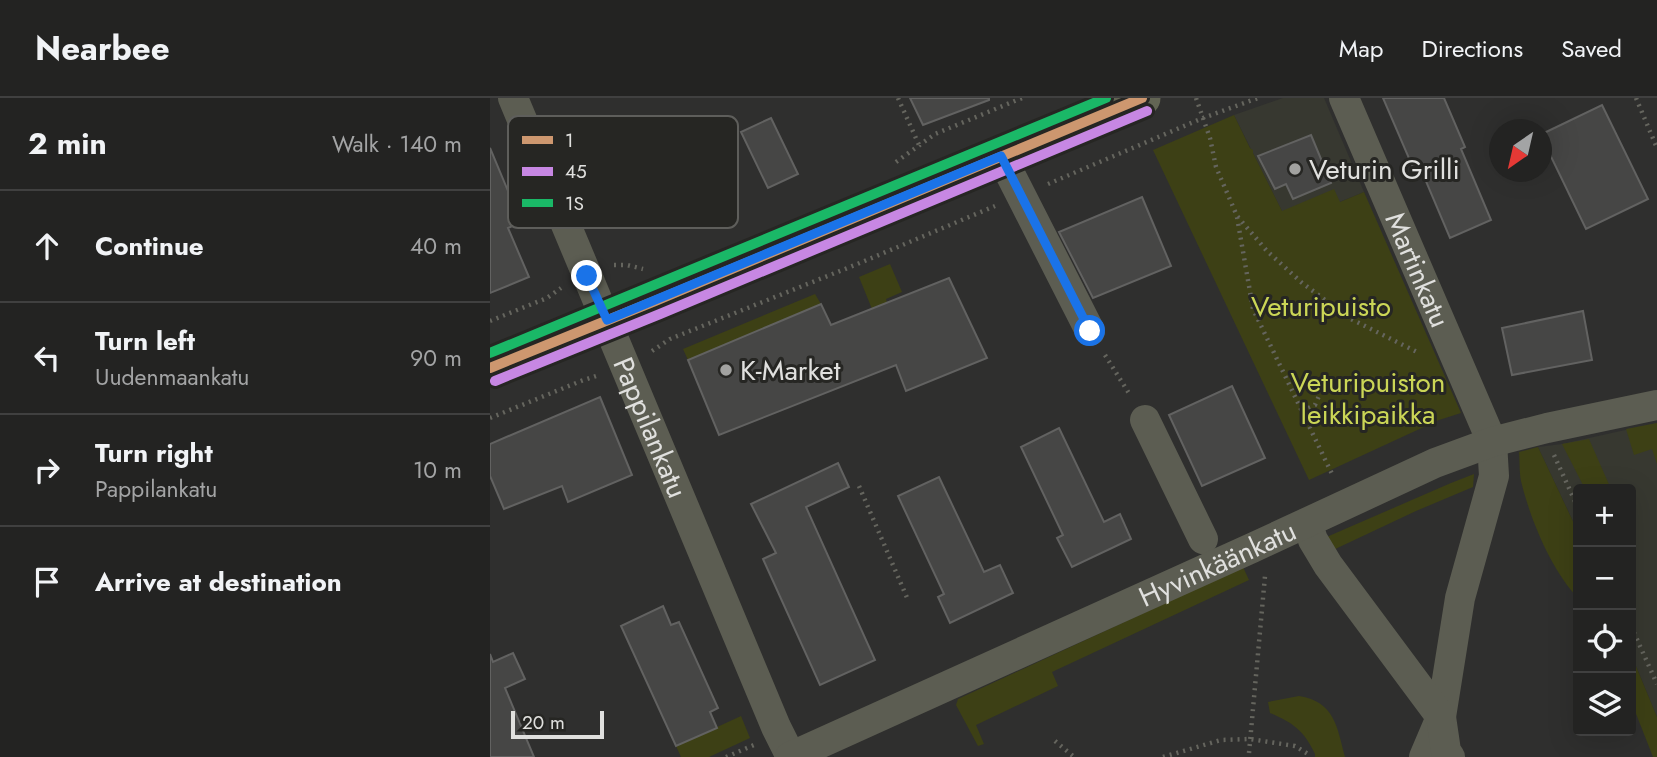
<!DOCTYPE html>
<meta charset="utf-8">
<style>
:root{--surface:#232322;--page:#2b2b2a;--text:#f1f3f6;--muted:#a3a4a5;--line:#404040}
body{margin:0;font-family:Jost,sans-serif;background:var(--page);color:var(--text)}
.controls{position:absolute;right:21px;bottom:21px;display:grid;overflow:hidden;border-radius:7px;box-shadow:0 7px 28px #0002}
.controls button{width:63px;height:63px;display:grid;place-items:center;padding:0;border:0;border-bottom:2px solid var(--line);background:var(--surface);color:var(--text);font:35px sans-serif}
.compass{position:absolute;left:999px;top:21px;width:63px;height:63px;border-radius:50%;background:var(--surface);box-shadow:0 7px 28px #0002;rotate:214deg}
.scale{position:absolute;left:21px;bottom:18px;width:93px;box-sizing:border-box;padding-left:7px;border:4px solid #e0e0de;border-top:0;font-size:19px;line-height:24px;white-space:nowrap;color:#e0e0de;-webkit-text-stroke:5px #262623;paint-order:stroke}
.stop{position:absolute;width:21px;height:21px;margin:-16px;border:5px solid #1a73e8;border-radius:50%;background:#fff}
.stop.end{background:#1a73e8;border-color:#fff;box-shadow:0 2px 7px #0008}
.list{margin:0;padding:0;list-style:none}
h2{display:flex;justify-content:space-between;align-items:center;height:91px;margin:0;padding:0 28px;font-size:30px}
h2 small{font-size:23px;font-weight:400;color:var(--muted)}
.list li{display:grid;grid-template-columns:46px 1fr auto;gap:21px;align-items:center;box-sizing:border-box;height:112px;padding:0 28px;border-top:2px solid var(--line)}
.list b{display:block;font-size:26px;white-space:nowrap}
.list p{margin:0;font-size:23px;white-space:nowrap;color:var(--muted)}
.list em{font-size:23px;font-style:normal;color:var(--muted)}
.icon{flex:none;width:38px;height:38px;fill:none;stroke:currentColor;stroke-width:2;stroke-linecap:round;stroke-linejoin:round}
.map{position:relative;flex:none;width:1167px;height:659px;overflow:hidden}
header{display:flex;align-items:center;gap:42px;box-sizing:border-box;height:98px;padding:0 35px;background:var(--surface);border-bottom:2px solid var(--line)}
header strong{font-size:33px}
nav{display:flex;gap:38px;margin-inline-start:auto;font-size:24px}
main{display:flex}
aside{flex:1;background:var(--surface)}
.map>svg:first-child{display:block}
</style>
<header>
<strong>Nearbee</strong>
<nav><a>Map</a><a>Directions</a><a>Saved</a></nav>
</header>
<main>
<aside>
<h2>2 min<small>Walk · 140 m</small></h2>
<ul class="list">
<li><svg class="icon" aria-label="ahead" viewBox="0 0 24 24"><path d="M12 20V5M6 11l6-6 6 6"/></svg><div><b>Continue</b></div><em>40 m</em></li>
<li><svg class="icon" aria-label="left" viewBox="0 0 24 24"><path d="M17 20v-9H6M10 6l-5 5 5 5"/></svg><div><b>Turn left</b><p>Uudenmaankatu</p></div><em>90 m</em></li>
<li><svg class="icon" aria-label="right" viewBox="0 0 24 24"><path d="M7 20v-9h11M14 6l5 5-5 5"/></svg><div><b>Turn right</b><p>Pappilankatu</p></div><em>10 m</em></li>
<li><svg class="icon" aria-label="arrive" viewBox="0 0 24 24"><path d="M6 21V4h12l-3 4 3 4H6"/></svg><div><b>Arrive at destination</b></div></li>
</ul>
</aside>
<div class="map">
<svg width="1167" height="659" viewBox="0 0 1167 659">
<rect width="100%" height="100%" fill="#2f2f2e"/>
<path fill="#373830" d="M793,0h41l40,94 -76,31 -54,-108z
M1167,325v294l-26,-63v-165h-53v43l-40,-85 24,-3z"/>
<path fill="#3d4015" d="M744,17l16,33 3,2v3l29,58 52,-22 6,13 24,-10 97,221 -22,7 -130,60 -156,-330z
M400,166l12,28 -16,7 1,4 -15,6 -13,-32z
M325,196l6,10 -133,56 -5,-11z
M1167,325v41l-5,-15 -18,6 -8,-26z
M1099,341l22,50h-26l-23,-45z
M1048,349l40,85v66c-26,-27 -47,-77 -56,-113 -3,-10 -2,-22 -3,-33z
M984,376l-1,13 -57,24 -85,40 -9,-12 129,-56z
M753,469l6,13 -197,92 6,14 -82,39 8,19 -6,2 -22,-41 2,-6z
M1141,556l26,63v40h-4l-22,-56z
M809,598c36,6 38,31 46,61h-30v-3c-11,-23 -21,-31 -45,-41l-2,-11z
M251,618l9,22 -41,19h-28l-5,-11z"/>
<path fill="#464645" stroke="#626261" stroke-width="2" d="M420,0h79v2l-66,25z
M893,0h61l21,49 -4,2 30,71 -41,18 -30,-71 -6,3z
M1112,7l46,94 -62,30 -44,-91v-4z
M281,20l27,56 -30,14 -27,-56z
M821,37l20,48 -38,16 -7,-15 -11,5 -17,-33z
M0,50l31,74 -13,6 21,49 -39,16z
M652,99l29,69 -78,32 -34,-66z
M459,180l38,80 -81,33 -10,-26 -177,70 -31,-75 133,-56 10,21z
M1093,213l9,49 -80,15 -10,-47z
M742,288l33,72 -63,28 -33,-71z
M110,299l32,78 -64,27 -6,-16 -58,23 -14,-33v-32z
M569,330l45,94 16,-8 11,25 -59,28 -15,-29 6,-3 -42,-88z
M348,365l11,24 -43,20 69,153 -55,25 -57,-126 13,-6 -25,-49z
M449,379l45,95 16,-7 13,28 -63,30 -12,-26 6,-3 -46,-98z
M173,508l8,19 8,-3 39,86 -8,4 7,16 -41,18 -55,-120z
M23,555l12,26 -20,9 29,69h-44v-103l3,8z"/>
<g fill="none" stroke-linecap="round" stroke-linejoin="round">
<path stroke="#65655e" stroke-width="4.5" stroke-dasharray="2 5" stroke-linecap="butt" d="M408,0l21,47
M706,0l14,40 6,29 21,49 30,35 34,31 48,36 70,35
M1146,0l21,50
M406,64l39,-28 87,-36
M558,86l155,-66 55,-20
M747,119l16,92 80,167
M124,167h13l16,4
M0,223l57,-23 14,-10
M162,253l18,-12 185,-74 140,-59
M615,257l25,40
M812,313l13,-6 7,-16 3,2
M0,320l91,-37 15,-5
M1064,357l24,53
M369,388l49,114
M1141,528l26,58
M565,643l19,16
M759,655l16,-177
M236,659l28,-12
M673,659l58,-17 29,-1 45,7 13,8 1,3"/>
<g stroke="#5c5d52" stroke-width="30">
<path id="s1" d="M23,0l263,629 15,30"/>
<path id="s2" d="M854,0l148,344 2,34 -34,122 -19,119 -17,40"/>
<path d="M511,58l89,175"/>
<path d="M655,322l58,119"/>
<path d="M817,425l6,17 15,25 113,152 5,34 4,6"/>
<path id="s3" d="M300,659l462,-209 183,-85 57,-21 55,-14 110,-23"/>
</g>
<path stroke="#636554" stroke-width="37" d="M0,270l165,-67 487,-203"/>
<g stroke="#262623" stroke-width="16">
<path id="bus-1" d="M0,270l165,-67 487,-203"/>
</g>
<g stroke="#262623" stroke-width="16">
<path id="bus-2" d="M5,283l165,-67 487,-203"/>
</g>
<g stroke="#262623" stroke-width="16">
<path id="bus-3" d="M0,255l616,-255"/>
</g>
<use href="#bus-1" stroke="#cd976f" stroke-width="10"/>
<use href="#bus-2" stroke="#c787e3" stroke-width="10"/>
<use href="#bus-3" stroke="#1ab867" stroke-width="10"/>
</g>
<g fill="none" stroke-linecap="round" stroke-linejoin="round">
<path stroke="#1a73e8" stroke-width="9" d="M97,178l20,44 394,-164 89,175"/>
</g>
<g fill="#a2a2a0" stroke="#262623" stroke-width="2.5">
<circle cx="805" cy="71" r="7"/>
<circle cx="236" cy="272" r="7"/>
</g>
<g text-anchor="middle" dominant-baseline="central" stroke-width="6" stroke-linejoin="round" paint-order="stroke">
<g font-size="28" fill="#e0e0de" stroke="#262623" text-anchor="start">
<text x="819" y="71">Veturin Grilli</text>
<text x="250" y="272">K-Market</text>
</g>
<g font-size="28" fill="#e0e0de" stroke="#262623">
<text stroke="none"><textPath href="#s2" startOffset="187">Martinkatu</textPath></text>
<text stroke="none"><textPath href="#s1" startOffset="357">Pappilankatu</textPath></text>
<text stroke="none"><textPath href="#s3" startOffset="469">Hyvinkäänkatu</textPath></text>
</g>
<g font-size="28" fill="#cbd656" stroke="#262623">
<text x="831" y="208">Veturipuisto</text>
<text x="878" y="284">Veturipuiston<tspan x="878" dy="32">leikkipaikka</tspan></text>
</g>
</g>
<rect x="18" y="18" width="230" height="112" rx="10" fill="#262623" stroke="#5e5e5b" stroke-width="2"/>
<rect x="32" y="38" width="31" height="8" fill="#cd976f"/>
<rect x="32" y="69" width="31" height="9" fill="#c787e3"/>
<rect x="32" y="101" width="31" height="8" fill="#1ab867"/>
<g font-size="19" fill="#e0e0de">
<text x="75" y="49">1</text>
<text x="75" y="80">45</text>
<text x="75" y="112">1S</text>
</g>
</svg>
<div class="controls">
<button>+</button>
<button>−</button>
<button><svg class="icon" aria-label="locate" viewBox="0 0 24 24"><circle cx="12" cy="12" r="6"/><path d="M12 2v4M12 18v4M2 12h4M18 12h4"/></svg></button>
<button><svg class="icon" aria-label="layers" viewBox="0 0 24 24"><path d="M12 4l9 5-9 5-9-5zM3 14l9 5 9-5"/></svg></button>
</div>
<svg class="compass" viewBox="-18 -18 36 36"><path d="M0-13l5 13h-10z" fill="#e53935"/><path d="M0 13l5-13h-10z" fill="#a3a4a5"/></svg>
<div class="scale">20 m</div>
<div class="stop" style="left:600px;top:233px"></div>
<div class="stop end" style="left:97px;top:178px"></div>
</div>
</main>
